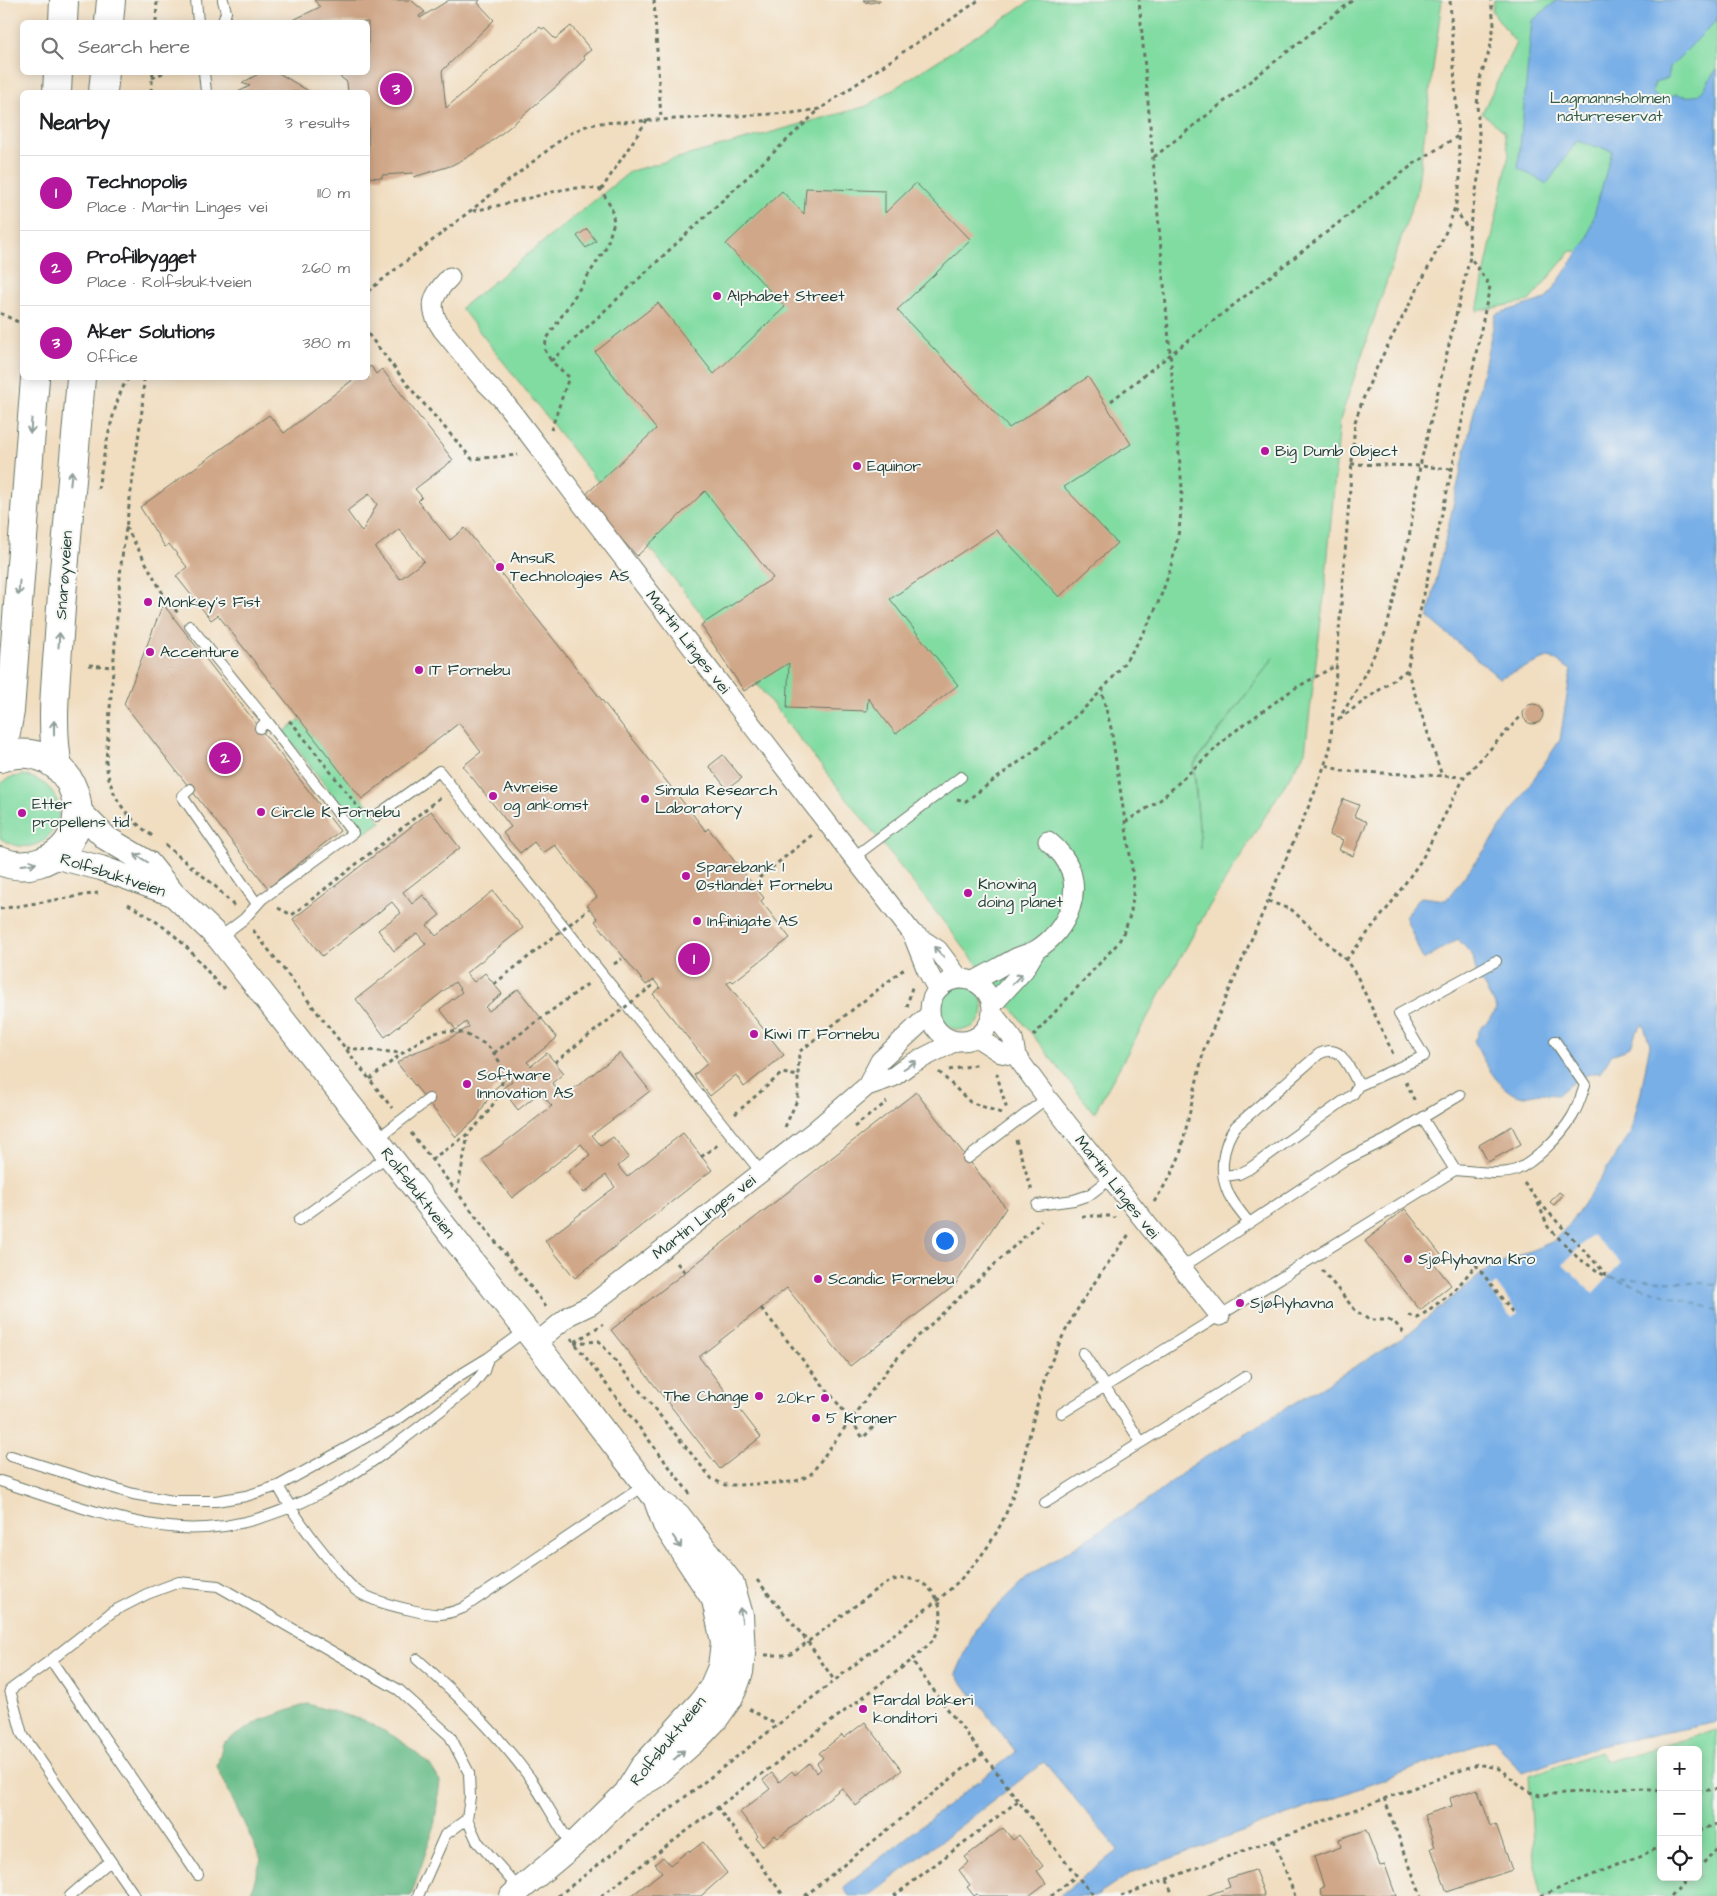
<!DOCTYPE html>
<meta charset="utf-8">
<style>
:root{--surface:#fff;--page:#f2f2f2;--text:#202124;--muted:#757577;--line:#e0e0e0;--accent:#b5179e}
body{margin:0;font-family:"Architects Daughter",sans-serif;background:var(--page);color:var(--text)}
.controls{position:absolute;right:15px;bottom:15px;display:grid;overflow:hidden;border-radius:8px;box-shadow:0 2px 12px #0003}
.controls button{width:45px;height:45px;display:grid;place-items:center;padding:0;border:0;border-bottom:1px solid var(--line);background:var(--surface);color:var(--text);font:25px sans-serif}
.you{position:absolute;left:944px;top:1240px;width:18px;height:18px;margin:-12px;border:4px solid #fff;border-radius:50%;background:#1a73e8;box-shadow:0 0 0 8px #1a73e833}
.badge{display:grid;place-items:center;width:32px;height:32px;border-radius:50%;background:var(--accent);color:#fff;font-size:16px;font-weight:700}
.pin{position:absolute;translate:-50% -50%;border:2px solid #fff;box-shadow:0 1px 5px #0006}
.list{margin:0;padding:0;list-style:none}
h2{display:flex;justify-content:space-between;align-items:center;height:65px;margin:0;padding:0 20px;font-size:21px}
h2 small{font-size:16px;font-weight:400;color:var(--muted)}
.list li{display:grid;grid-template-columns:32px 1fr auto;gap:15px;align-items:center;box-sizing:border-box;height:75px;padding:0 20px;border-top:1px solid var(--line)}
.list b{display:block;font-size:19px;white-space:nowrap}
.list p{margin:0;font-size:16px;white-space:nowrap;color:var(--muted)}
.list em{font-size:16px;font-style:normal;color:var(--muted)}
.icon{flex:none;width:28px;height:28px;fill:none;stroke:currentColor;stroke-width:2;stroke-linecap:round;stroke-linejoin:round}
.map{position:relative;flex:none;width:1717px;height:1896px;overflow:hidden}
.search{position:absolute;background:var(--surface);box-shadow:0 2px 12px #0003;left:20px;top:20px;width:350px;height:55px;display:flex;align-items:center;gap:12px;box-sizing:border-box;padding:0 18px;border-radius:8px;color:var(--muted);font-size:19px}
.panel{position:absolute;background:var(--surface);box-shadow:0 2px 12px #0003;left:20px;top:90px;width:350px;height:290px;border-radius:8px}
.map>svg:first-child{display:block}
</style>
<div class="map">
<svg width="1717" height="1896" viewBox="0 0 1717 1896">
<rect width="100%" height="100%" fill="#f6f6f2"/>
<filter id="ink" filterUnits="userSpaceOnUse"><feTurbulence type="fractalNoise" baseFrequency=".02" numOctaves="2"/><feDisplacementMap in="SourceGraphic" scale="10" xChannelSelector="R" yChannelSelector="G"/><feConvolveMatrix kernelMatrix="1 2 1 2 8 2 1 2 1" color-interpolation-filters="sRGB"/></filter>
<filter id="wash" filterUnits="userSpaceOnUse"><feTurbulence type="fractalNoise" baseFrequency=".0096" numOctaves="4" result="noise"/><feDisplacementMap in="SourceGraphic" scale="20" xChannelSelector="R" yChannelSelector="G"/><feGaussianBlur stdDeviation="1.12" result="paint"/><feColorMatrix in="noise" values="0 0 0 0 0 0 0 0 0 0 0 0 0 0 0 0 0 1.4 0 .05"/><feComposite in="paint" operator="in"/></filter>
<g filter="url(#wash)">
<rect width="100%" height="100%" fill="#f1ddbf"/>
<path fill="#81dca2" stroke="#508c6b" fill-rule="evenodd" d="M1032,0h410l-25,191 -77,229 -15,168 -20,164 -98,158 -113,203 -633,-805 170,-137 236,-65zM1274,657l-80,108 7,84 -8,-84z
M1494,0h223v254l-84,2 -62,-5 -42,50 -52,10 32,-157 -5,-23 -22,-18 34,-70 -24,-32z
M300,719l81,103 -18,12 -79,-102z
M23,775c68,15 27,98 -23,63v-54l9,-6z
M939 1008a22 22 0 1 1 44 0a22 22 0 1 1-44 0Z
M1717,1730v166h-175l-8,-35 -5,-85 70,-24 7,10zM1661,1750h37v127h-37z"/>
<path fill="#68bc88" stroke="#447c5e" d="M307,1704l56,16 36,19 31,26 10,16 -6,47 -23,68h-161l11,-37 -44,-92 6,-24 38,-23z"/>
<path fill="#78afe7" stroke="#4c768e" d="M1557,0h160v20l-47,47 -2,11 -13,4 -3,10 11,12 12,-10c31,9 28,-9 42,-25v1653l-118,24 -77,27 -29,-34 -362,134 -34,23h-38l59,-46 -74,-88 -175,134h-20l-6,-9 173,-135 -60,-78 21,-48 52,-50 122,-78 43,-34 210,-127 86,-70 62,-25 17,-17 61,-91 11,-42 9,-48 -7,-20 -7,8 -4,12 -7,6 -14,5 -11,18c-14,-2 -33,13 -42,22 -6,0 -11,-1 -16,-2 -7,0 -16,4 -23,3 -20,-5 -38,-38 -45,-56l4,-5v-3l17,-20 1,-5 -13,-23 -6,-7 -4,-21 -15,-17 -35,21 -18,-44 16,-19 25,3 44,-57 70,-103 11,-70 -21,-13 -51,21 -71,-61 68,-303 50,-15 41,-59 25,-89 -35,-10 -30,43 -29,-16 14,-147z"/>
<path fill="#f1ddbf" d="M1592,1235l29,28 -28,30 -30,-29z
M1496,1283l22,30 -6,5 -23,-29z"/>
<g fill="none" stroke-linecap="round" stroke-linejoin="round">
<path stroke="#355a61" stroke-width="1" stroke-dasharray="6 5" stroke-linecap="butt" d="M1608,1277l109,33
M1611,1278l106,6"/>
</g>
<g id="blocks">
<path fill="#d0a788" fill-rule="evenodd" d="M314,0h97l14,12 -6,4 1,2 29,-18h31l-2,3 16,17 -52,51 4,37 94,-81 2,2 2,-1 11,11 16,-13 20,24 -8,6 2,3 -28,27 -45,39 -25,20 -21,13 -16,8 -33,10 -3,1 -1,-4 -31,2v3l-14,-1v-85h-20l-1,-10 -13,-10h34v-50h-79l31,-15z
M863,0h17v1l-10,2 -2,-2 -1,2z
M262,72h15l33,20h-72l12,-6 -8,-3z
M916,183l55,57 -74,70 112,118 79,-51 43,67 -67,43 53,56 -58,54 -63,-67 -106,69 68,86 -62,49 -28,-36 -1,13 -80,-3 2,-45 -45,28 -43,-66 72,-47 -68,-87 -68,65 -55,-58 74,-69 -61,-77 63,-49 56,71 71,-67 -59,-63 56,-53 22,23 2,-26 79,3v22z
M587,229l9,12 -10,7 -9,-12z
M371,366l5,8 6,-5 71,91 -38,29 7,8 -4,4 32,39 15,-12 241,303 2,-3 56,70 -3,3 29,37 -57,44 -2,-2 -4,3 57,72 -40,32 -8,-12 -26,21 -16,-21 14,-12 -55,-69 7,-6 -6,-8 -8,5 -51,-64 3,-2 -11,-14 10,-8 -42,-52 -12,8 -9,-11 -14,11 -17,-20 8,-6 -48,-61 18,-14 -22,-29 -97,76 -144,-184 -7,5 -35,-44 11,-9 -18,-23 -4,3 -25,-40 129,-92 15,18 71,-55h13v-10zM369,494l8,10 -15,28 -15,-21zM399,529l25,32 -24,18 -25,-31z
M163,604l177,227 -72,57 -144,-184z
M1523 714a10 10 0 1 1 20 0a10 10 0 1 1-20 0Z
M723,755l19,23 -15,11 -18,-23z
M1343,799l16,6 -5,11 13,6 -14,34 -14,-6 4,-10 -14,-5z
M431,811l29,37 -57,44 9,12 11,-9 17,20 -13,10 9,11 57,-45 30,37 -57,45 8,9 11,-9 17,21 -17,13 4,4 29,-22 39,49 -30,24 4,4 16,-13 17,20 -12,10 11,14 57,-44 30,38 -58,44 9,11 12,-9 16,20 -11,9 9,11 56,-44 29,37 -137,108 -30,-37 70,-54 -9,-12 -22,18 -16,-21 22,-17 -9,-11 -69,54 -30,-38 70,-54 -12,-14 -22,18 -16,-21 10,-8 -3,-4 -16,13 -17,29 -20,18 -59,-74 13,-9 35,-13 24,-14 -3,-5 -10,8 -16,-21 22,-17 -7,-10 -70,55 -29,-38 70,-55 -9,-11 -23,18 -16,-21 23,-17 -9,-11 -70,54 -29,-37z
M916,1092l90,116 -51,77 -105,81 -63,-78 -88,69 62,80 -41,32 -109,-139z
M1512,1126l9,18 -33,18 -9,-17z
M1559,1192l4,3 -9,10 -4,-3z
M1405,1209l36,46 -8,7 18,23 -31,25 -55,-69z
M865,1722l37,48 -46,36 -14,-18 -64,50 -3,-3 -13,11 -6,-8 2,-2 -18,-24 30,-23 -7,-9 9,-7 7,9 13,-11 3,4 14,-12 8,10 4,-4 -4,-6 6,-5 -4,-5 23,-18 2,3z
M1477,1789l14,37 5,-2 16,46 -65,22 -16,-44 4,-1 -11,-32 28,-9 -2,-8z
M1003,1828l10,12 6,-5 24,31 -6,5 9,12 -17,13h-50l-2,-2 -3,2 -7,-9 3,-2 -11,-15 10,-8 -4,-5z
M1366,1830l14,36 5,-1 11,31h-74l-2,-7 4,-2 -10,-30 27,-10 -2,-8z
M703,1842l24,31 -26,23h-70l31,-24 -7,-8 8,-7 7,8 19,-15 1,2z
M1255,1870l10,26h-59l24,-9 -3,-8z"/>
</g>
</g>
<g filter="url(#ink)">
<use href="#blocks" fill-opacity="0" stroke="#687565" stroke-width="1"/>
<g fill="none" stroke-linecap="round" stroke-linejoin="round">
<g stroke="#687565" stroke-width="12">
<path id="service" d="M196,0l2,22
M223,0l3,12 -3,10
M204,72l2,20
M190,626l77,95 86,112 -91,66 -18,20 -25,19
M260,728l7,-7
M190,789l-8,7 75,108
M376,816l63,-45 322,401
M854,857l107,-80
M1358,1086l66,-30 -25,-42 97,-53
M1423,1119l32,51
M377,1139l52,-40
M968,1158l79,-60
M1224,1176l15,-2 10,-5 104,-75 5,-8c-1,-7 -13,-27 -19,-32 -7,-5 -14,-3 -20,0l-83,72c-13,17 -17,44 -9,64 4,12 15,23 22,33
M1037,1205l37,-5 15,-5 21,-16
M299,1220l90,-65
M1181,1268l162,-107 43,-21 74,-45
M1083,1353l58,89
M1062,1413l393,-243c16,1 46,6 61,0 19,-8 45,-35 56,-53 6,-10 9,-20 13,-32l-30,-44
M11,1456l122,38 40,7h43l30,-5 32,-10 119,-66 63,-45 28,-17 38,-28
M0,1481c56,18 121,43 179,47 114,7 209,-77 293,-142l12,-15 4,-13
M278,1486c15,27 33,52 53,76 8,10 15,21 26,29 15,10 36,15 54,19 21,5 31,7 52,-2l182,-123
M1045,1503l200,-126
M417,1659c42,37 80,74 113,119 15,22 27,46 42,68
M51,1660l-41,30 12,44 113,162
M198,1875l-147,-215 61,-48 35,-18 32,-12 39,4 181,104 51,46 19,37 1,24 -3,22 10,22 43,49
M70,1896l40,-35
M418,1896l27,-61 22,-16"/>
</g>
<g stroke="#687565" stroke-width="21">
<path id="minor" d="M450,277c-18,18 -23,30 -8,52l42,52 17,17 14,18 69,91 328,426 14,35 11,21
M912,933l26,17 21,28
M930 1010a31 31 0 1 1 62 0a31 31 0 1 1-62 0Z
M974,981c14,-7 27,-15 40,-22 7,-4 15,-5 22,-9 32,-19 51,-63 26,-95 -4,-5 -9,-10 -14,-14
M993,1004l31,-34 12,-20
M993,1014l20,25 3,17 31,42 173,218
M976,1037l25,16 15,3
M867,1086l13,-25 50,-47
M536,1343l34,-28 21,-10 9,-7 213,-166 54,-46 26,-9 16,-12 47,-24"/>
</g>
<g stroke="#687565" stroke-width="26">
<path id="tertiary" d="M78,810l28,28 42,25 25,31 46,44 317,405 120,156 22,16 54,69 9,31 2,39 -2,18 -5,14 -6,13 -14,20 -17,18 -45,40 -28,16
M53,856l48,12 72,26
M512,1896l60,-50 54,-53 16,-26 59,-65 10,-14 9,-21 3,-25 -9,-42 -49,-75 -8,-22"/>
</g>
<g stroke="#687565" stroke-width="30">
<path id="primary" d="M63,22l1,-22
M109,22l2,-22
M57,92l1,-20
M103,92l2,-20
M0,753l6,-20 4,-22 25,-333
M0,758c75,-27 110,83 38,105 -13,4 -26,3 -38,-2
M58,767c-8,-44 -2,-88 1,-132 6,-86 15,-172 22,-257"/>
</g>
<path stroke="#687565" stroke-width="3" stroke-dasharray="4 4" stroke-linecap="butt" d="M654,0l7,119
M156,22l1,-22
M152,78l13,-6
M151,92l2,-20
M1154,157l199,-157
M601,190l46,-70
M1455,209l14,21
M473,211c20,-4 40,-9 60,-14 28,-7 38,-12 68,-7l10,16 3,16 -8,26 -60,92 -1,10 6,11
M368,291l199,-156 19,-9 14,-3 192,-10 28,-4 159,-109
M0,313l22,11
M368,334l43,55 61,70 46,-4
M144,378l-2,32 -21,155 -15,196c3,34 20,57 48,76
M1111,401l304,-238 43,-27
M551,430l18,-53 -18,-16 269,-252
M1351,464l69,2 32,3
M98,489c3,-20 17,-99 31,-111
M126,527l41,74 13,14
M89,665l24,2
M1407,670l35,106
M1339,719l68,-49 45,-201 38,-183 -20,-29
M1338,720l17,-27 31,-62 23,-93 11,-72 50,-209 -1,-27 12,-68 -4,-58 3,-25 10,-30 4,-25 -3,-24
M289,721l4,3 69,88
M1326,765l16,6 123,6
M957,799l9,2c49,-37 103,-72 143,-119 35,-40 58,-90 68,-142 4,-17 4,-35 5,-52l-43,-488
M1125,822l34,-21 72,-67 61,-44 45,-25
M165,845l49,40 21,22
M759,878l53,-43
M1268,901l24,9 54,50 11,16 36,78
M128,904c17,10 33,20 48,33 17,15 31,34 46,52l4,-3
M278,908l14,7 149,-118
M0,909l98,-16
M253,930l139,178
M1346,960l44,-55 32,-46 43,-83 55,-59
M614,964l8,-5
M907,1007l5,-20
M1033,1036l85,-93c15,-26 17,-46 14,-75l-21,-140 -10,-38
M346,1048l56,5
M494,1053l95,-70
M949,1070l31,-6
M939,1072l31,30 31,11
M998,1073l-1,2 10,35
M370,1079c13,-10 51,-43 65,-46 20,-5 29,0 46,9 9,4 13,11 18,19 14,23 -14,59 -33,74 -10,9 -23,16 -34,24
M1406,1082l10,22
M735,1114l47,-41 16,3 1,-24 105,-83
M785,1127l13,-29v-22
M854,1127l33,-25
M411,1133l136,175
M1016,1140l16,51
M701,1157l18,-13
M1524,1183c26,34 57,62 84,94
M457,1192l11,-57
M1154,1202l16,-25 10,-22 24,-106 110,-255 16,-44 25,-328c16,-51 45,-98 69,-146 17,-34 37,-67 36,-107l-10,-169
M1538,1203l10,24 30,31 27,18
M1082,1216h30l3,2
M677,1263l8,9
M1322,1270l33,40 14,10h19l8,4 10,11
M761,1308l90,112 12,18 18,-19
M1409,1315l9,3 36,-27 22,-26 38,49
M571,1338l119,156
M575,1342l28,-18
M574,1343l25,-2 113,138 13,6h13l54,-3 10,-3 9,-5 78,-107 23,-25 129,-121
M757,1580l51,62 26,38
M765,1655h24l5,-3c22,-16 43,-33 65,-49 10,-8 22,-19 35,-23 33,-9 58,26 42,55 -5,9 -16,17 -24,25 26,38 55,74 83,110 32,42 64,86 99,126
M749,1709l28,16
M1698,1791l19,-2
M1384,1798l37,98
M717,1807l67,89
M1698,1831l19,-6
M1274,1840l21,56
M1698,1870l19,-21
M1167,1880l6,16
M558,1896l381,-297c31,-26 57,-57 71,-96 17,-45 22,-93 40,-138 19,-49 49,-90 80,-132
M601,1896l311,-236
M805,1896l177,-142
M894,1896l124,-95
M1051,1896l25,-20
M1121,1896l357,-132 20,4 31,24 11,3 90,-7 31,3
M1541,1896l120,-49
M1671,1896l19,-19"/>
<use href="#service" stroke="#fff" stroke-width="10"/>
<use href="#minor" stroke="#fff" stroke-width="19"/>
<use href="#tertiary" stroke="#fff" stroke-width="24"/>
<use href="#primary" stroke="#fff" stroke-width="28"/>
<path stroke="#687565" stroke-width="3" stroke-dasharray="4 4" stroke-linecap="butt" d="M494,984l95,-75
M555,1062l101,-79"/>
</g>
<defs><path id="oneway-shaft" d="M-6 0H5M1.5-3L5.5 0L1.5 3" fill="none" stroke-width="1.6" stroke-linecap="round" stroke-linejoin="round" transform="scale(1.25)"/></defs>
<g stroke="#8f9e9a">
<use href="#oneway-shaft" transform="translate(31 426) rotate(94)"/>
<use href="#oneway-shaft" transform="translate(71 478) rotate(-85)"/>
<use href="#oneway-shaft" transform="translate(19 588) rotate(94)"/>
<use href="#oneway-shaft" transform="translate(59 640) rotate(-86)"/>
<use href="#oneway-shaft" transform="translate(54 728) rotate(-90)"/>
<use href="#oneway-shaft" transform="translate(141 858) rotate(-148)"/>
<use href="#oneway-shaft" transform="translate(29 864) rotate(-7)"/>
<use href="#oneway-shaft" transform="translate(939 952) rotate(-134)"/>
<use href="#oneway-shaft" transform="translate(1017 979) rotate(-48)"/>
<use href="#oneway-shaft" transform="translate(910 1065) rotate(-32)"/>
<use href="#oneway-shaft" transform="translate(677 1542) rotate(56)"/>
<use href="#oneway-shaft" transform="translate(741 1615) rotate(-100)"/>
<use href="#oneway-shaft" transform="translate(679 1755) rotate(-42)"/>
</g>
</g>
<g fill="#b5179e" stroke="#f6f6f2" stroke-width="2">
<circle cx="717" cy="296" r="5"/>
<circle cx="1265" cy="451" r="5"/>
<circle cx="857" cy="466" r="5"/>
<circle cx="500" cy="567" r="5"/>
<circle cx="148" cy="602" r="5"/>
<circle cx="150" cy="652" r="5"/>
<circle cx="419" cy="670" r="5"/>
<circle cx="493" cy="796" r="5"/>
<circle cx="645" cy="799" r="5"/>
<circle cx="261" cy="812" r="5"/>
<circle cx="22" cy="813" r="5"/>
<circle cx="686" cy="876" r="5"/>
<circle cx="968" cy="893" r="5"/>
<circle cx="697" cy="921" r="5"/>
<circle cx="754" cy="1034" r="5"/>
<circle cx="467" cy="1084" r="5"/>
<circle cx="1408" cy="1259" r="5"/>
<circle cx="818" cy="1279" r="5"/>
<circle cx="1240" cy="1303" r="5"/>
<circle cx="759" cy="1396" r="5"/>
<circle cx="825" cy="1398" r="5"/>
<circle cx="816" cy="1418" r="5"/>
<circle cx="863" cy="1709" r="5"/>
</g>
<g text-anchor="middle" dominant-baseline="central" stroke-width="4" stroke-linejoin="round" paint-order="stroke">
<g font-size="16" fill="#335d4a" stroke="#f6f6f2">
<text x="1610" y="98">Lagmannsholmen<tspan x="1610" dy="18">naturreservat</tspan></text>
</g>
<g font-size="16" fill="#1f3d34" stroke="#f6f6f2" text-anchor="start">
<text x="727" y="296">Alphabet Street</text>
<text x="1275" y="451">Big Dumb Object</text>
<text x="867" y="466">Equinor</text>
<text x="510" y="558">AnsuR<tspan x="510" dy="18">Technologies AS</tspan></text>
<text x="158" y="602">Monkey’s Fist</text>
<text x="160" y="652">Accenture</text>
<text x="429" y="670">IT Fornebu</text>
<text x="503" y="787">Avreise<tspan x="503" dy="18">og ankomst</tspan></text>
<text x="655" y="790">Simula Research<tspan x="655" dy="18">Laboratory</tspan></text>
<text x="32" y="804">Etter<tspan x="32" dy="18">propellens tid</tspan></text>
<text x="271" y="812">Circle K Fornebu</text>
<text x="696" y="867">Sparebank 1<tspan x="696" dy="18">Østlandet Fornebu</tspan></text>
<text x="978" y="884">Knowing<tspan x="978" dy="18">doing planet</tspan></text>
<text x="707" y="921">Infinigate AS</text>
<text x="764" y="1034">Kiwi IT Fornebu</text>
<text x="477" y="1075">Software<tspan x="477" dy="18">Innovation AS</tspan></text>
<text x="1418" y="1259">Sjøflyhavna Kro</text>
<text x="828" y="1279">Scandic Fornebu</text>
<text x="1250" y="1303">Sjøflyhavna</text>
<text x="749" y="1396" text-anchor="end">The Change</text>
<text x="815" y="1398" text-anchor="end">20kr</text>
<text x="826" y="1418">5 Kroner</text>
<text x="873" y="1700">Fardal bakeri<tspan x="873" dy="18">konditori</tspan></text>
</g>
<g font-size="16" fill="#1f3d34" stroke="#f6f6f2">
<text transform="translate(64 575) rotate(-86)">Snarøyveien</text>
<text transform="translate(688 642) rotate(52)">Martin Linges vei</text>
<text transform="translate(113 875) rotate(18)">Rolfsbuktveien</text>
<text transform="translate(1117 1187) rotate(52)">Martin Linges vei</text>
<text transform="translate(418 1193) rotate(52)">Rolfsbuktveien</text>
<text transform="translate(704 1217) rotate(-38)">Martin Linges vei</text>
<text transform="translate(668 1741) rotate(-51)">Rolfsbuktveien</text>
</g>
</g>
</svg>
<div class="controls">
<button>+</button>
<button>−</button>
<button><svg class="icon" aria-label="locate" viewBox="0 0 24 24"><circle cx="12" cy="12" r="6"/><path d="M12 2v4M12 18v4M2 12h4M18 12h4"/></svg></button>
</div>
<div class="you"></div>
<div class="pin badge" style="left:694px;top:959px">1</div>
<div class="pin badge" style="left:225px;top:758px">2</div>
<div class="pin badge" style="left:396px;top:89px">3</div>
<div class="search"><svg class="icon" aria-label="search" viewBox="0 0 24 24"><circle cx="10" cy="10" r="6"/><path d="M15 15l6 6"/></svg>Search here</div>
<section class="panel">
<h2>Nearby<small>3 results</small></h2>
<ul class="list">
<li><span class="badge">1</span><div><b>Technopolis</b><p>Place · Martin Linges vei</p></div><em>110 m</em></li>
<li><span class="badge">2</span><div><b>Profilbygget</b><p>Place · Rolfsbuktveien</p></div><em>260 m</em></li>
<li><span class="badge">3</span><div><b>Aker Solutions</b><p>Office</p></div><em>380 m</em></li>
</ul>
</section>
</div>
